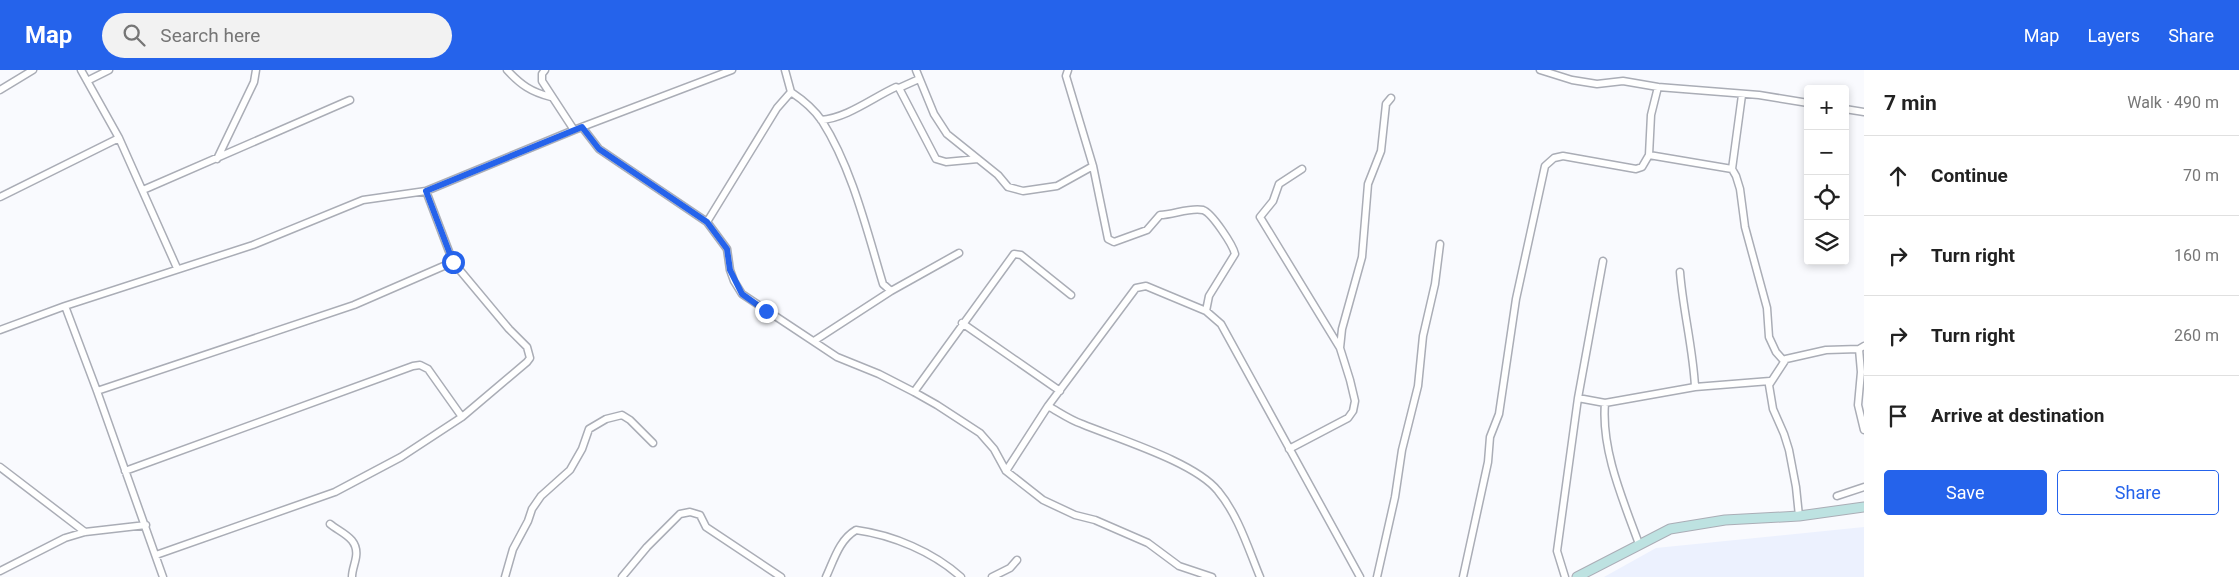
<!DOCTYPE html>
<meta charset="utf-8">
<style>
:root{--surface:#fff;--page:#f2f2f2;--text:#222;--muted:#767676;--line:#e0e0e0;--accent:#2563eb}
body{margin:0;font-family:Roboto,sans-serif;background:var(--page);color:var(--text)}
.controls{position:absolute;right:15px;top:15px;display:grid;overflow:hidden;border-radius:5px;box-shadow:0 2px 8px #0003}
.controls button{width:45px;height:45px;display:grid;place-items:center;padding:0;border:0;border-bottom:1px solid var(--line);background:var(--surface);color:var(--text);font:25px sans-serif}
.stop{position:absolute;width:15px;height:15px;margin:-11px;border:4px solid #2563eb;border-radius:50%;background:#fff}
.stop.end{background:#2563eb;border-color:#fff;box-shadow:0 1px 5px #0008}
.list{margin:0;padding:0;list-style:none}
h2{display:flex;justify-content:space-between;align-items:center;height:65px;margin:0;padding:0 20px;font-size:21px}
h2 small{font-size:16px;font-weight:400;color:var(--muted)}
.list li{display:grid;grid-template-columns:32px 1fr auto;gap:15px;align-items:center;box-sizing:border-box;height:80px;padding:0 20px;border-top:1px solid var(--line)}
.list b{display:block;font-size:19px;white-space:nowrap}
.list em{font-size:16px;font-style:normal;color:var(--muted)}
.actions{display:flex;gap:10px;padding:15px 20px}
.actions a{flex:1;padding:11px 0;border:1px solid var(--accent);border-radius:5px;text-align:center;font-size:18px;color:var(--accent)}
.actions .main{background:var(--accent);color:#fff}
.icon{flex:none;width:28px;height:28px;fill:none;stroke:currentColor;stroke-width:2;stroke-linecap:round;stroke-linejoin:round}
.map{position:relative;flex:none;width:1864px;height:507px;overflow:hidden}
header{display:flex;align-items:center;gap:30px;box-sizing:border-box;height:70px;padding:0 25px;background:var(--accent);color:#fff}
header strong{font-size:24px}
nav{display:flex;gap:28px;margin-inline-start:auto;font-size:18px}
.search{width:350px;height:45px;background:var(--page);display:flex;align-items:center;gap:12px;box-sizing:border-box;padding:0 18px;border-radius:28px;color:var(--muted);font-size:19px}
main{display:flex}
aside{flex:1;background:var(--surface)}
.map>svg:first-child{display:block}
</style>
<header>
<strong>Map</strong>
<div class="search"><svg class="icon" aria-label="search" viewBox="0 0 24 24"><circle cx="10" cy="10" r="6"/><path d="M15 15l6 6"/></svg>Search here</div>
<nav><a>Map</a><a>Layers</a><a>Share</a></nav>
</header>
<main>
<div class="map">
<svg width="1864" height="507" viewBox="0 0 1864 507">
<rect width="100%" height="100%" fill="#f9fafe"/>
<path fill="#ecf1fe" d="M1864,457v50h-260l52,-29z"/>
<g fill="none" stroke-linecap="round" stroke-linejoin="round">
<g stroke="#aaadb6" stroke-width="9">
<path id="street" d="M81,0l38,68 58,130
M507,0c14,15 24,22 44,27
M545,0l-3,4v7l32,49
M916,0l18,44 13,20 51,41 10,12 15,4 34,-5 36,-20
M1068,0l-2,6 27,90 15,73 6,3 33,-12 13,-15c13,0 30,-8 43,-5 9,3 30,35 32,44l-26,42 -3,15
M1540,0l32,10 25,4 26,-3 35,6 101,8 49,8
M87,11l22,-11
M899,18l20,-9
M0,20l33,-20
M791,22c12,8 23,17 31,29 30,47 45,110 61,163l8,7 68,-38
M1845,39l19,3
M821,50c26,-2 51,-22 75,-33l3,1 37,71 10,3 32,-3
M582,57l17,22 108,73 20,27 3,21 4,11 8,13 95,63 42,17 35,18 23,13 43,28 14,16 12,22 37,29 32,15 20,5 53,23 31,23 33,11
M1649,85l83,14 4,7 4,13 5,38 22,81 2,29 7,15 8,9
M217,89l37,-77 2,-12
M1302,99l-23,15 -6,17 -13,16 80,131
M1732,99l10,-74
M143,120l207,-90
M0,127l119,-59
M707,152l70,-114 14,-16 -6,-22
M1680,202c3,39 13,76 15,115
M65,236l32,85 66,186
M962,253l98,68
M0,260l65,-24 188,-61 110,-45 63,-9 148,-61 158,-60
M814,271l77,-50
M1864,276l-5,3 2,23 -3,33 6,25
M97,321l257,-86 99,-43 -27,-71
M914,322l100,-138 7,1 50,40
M1578,328l27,5 90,-16 75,-6
M1605,333c-4,47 18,97 34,141
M1048,336c11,6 22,14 34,18 36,15 113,38 136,67 20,24 30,57 42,86
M1289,379l59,-31 5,-7 2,-10 -5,-21 -10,-32 2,-19 20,-72 6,-73 13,-33 5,-47 5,-6
M0,397l85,65
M125,401l288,-105 7,-1 8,4 34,48
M1006,401l42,-65 88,-118 10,-2 60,25 15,13 139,253
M1837,426l27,-9
M1799,446l-3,-29 -7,-37 -5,-16 -11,-25 -4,-24 17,-26 40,-9 33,-1
M330,454c11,9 29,14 26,33 -1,7 -4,13 -4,20
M156,485l179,-63 66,-35 61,-40 65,-55 3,-4 -3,-11 -18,-18 -56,-67
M0,501l65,-33 20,-6 61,-7
M505,507l8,-28 15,-28 4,-12 9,-13 29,-26 12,-21 7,-20 17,-10 16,-4 8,5 23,23
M622,507l25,-30 33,-33 10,-2 10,3 6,12 75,50
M826,507c8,-17 13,-37 30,-47 37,5 77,22 105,47
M992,507l18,-9 7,-8
M1377,507l18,-80 7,-47 16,-64 5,-50 12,-52 5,-40
M1463,507l25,-115 2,-25 9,-23 17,-115 29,-133 9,-8 9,-2 73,13 6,-2 7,-12 2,-40 7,-28
M1565,507l-8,-26 21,-153 25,-137"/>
</g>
<g stroke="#aaadb6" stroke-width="11">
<path id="secondary" d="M1577,507l93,-48 55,-9 74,-4 65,-9"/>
</g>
<use href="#street" stroke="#fff" stroke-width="6"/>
<use href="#secondary" stroke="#bde2e1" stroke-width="9"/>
</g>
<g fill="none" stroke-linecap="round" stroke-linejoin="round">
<path stroke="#2563eb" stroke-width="6" d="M453,192l-27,-71 156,-64 17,22 108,73 20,27 3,21 12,24 24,17"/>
</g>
</svg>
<div class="controls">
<button>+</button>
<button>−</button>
<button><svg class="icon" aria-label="locate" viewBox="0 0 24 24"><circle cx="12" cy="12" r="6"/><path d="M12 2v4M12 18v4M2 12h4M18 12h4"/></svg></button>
<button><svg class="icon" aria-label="layers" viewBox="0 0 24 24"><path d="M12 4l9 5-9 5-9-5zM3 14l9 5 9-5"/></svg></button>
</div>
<div class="stop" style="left:453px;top:192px"></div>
<div class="stop end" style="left:766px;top:241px"></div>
</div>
<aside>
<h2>7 min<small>Walk · 490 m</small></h2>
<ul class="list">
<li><svg class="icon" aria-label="ahead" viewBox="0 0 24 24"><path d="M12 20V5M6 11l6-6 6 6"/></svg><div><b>Continue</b></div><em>70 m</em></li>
<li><svg class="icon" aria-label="right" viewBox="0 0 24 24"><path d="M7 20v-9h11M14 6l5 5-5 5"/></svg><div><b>Turn right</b></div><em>160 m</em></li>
<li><svg class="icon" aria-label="right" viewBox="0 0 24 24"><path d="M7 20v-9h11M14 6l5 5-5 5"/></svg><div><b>Turn right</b></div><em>260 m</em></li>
<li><svg class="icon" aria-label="arrive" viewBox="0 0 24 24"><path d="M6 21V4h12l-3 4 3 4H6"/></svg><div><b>Arrive at destination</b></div></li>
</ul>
<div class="actions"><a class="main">Save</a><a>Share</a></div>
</aside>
</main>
